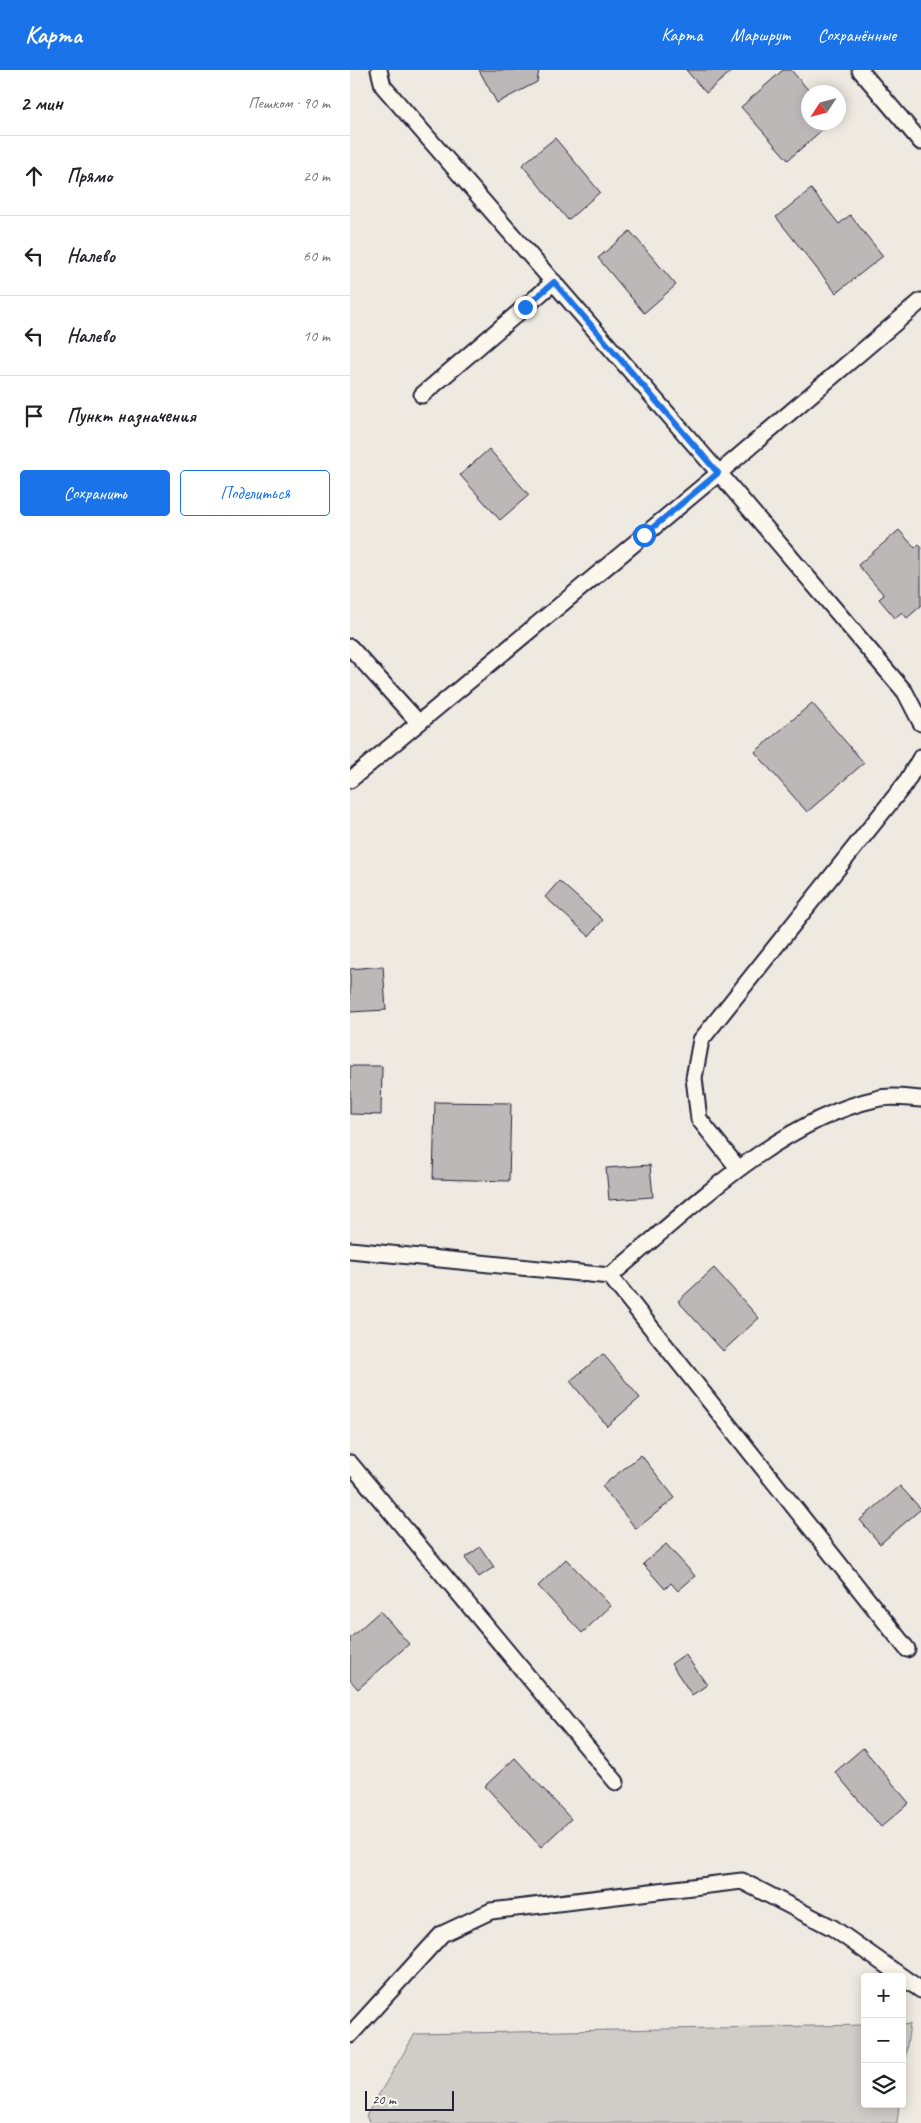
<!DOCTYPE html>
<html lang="ru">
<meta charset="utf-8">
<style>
:root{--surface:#fff;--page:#f2f2f2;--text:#202124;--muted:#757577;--line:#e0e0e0;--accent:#1a73e8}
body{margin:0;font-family:Caveat,sans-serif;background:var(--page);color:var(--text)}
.controls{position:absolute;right:15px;bottom:15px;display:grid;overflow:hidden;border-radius:5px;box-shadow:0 2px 12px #0003}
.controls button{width:45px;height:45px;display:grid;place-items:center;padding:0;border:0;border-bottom:1px solid var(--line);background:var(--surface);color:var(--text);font:25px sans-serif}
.compass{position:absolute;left:451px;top:15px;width:45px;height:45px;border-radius:50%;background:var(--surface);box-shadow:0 2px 12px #0003;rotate:234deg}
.scale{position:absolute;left:15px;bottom:12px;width:89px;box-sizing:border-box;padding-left:5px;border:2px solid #22223b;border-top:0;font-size:14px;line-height:18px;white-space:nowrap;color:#22223b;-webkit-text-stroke:4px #fbf7ec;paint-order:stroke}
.stop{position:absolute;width:15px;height:15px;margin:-11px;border:4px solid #1a73e8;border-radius:50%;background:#fff}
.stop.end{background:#1a73e8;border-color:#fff;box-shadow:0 1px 5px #0008}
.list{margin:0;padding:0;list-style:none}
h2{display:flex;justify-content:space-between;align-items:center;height:65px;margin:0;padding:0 20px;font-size:21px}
h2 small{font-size:16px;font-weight:400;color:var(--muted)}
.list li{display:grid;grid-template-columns:32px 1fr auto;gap:15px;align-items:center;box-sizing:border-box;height:80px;padding:0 20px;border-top:1px solid var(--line)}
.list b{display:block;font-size:19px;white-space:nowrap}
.list em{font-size:16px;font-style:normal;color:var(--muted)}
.actions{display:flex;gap:10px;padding:15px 20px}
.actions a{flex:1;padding:11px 0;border:1px solid var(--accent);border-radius:5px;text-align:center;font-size:18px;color:var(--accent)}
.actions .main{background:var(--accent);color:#fff}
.icon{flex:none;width:28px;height:28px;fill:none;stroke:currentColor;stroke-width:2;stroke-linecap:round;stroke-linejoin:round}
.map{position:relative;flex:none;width:571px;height:2053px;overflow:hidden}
header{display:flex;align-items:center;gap:30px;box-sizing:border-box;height:70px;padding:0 25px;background:var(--accent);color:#fff}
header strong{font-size:24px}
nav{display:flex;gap:28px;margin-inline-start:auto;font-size:18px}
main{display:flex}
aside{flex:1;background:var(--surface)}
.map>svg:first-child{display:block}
</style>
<header>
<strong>Карта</strong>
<nav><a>Карта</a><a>Маршрут</a><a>Сохранённые</a></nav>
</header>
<main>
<aside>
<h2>2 мин<small>Пешком · 90 m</small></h2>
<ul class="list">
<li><svg class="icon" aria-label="ahead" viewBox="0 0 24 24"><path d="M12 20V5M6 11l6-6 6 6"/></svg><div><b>Прямо</b></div><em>20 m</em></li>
<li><svg class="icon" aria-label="left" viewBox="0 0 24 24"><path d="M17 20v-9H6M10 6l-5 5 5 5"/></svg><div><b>Налево</b></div><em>60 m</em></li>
<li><svg class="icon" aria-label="left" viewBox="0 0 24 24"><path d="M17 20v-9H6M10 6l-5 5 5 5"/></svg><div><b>Налево</b></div><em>10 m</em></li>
<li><svg class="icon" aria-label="arrive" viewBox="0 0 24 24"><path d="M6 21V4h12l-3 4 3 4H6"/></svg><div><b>Пункт назначения</b></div></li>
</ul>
<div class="actions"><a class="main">Сохранить</a><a>Поделиться</a></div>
</aside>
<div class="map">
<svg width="571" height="2053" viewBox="0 0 571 2053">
<rect width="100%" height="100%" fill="#eeeae2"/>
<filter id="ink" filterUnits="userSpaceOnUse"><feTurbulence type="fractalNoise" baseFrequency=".02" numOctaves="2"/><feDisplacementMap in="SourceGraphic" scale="10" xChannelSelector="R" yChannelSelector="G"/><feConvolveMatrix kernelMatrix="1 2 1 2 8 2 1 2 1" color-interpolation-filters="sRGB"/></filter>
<g filter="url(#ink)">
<path fill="#d0cdc9" stroke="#797882" d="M560,1954l-8,57v-56z
M515,1955v79h34l-2,19h-527l-4,-7 49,-82z"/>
<path fill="#bcb8b8" stroke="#22223b" d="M129,0h60l-2,12 -40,21z
M336,0h47l-27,23z
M433,0h8l19,22h-2v30h23l-43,38 -47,-53z
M205,68l45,54 -32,28 -46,-55z
M461,119l28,35 11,-9 33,41 -47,37 -60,-76z
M280,161l46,54 -32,28 -46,-55z
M139,379l40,46 -29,25 -40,-45z
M549,460l16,18 4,-4 2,2v60l-14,12 -5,-6 -7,6 -16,-19 5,-4 -26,-30z
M462,633l52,60 -57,49 -52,-60z
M209,811l44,39 -14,16 -44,-39z
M33,896l3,44 -36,2v-43z
M0,996h32l-1,49 -31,-1z
M85,1032l76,1 -2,78 -76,-2z
M300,1095l3,32 -44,3 -3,-32z
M364,1198l45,50 -36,33 -45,-50z
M253,1284l37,44 -33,28 -37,-45z
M291,1385l34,43 -39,31 -34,-43z
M550,1416l21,23 -41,35 -20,-24z
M316,1474l29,32 -17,15 -7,-8 -6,6 -22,-25z
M130,1477l14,20 -15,10 -14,-19z
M216,1489l45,47 -29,27 -44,-47z
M30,1541l29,33 -51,45 -8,-9v-42z
M335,1584l22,31 -15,10 -21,-31z
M513,1678l46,55 -28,24 -46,-55z
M165,1688l56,61 -30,28 -56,-61z"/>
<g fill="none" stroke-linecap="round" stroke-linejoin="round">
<g stroke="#22223b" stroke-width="19">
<path id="service" d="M29,0l4,16 336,387 186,219 16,31
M510,0l61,72
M72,325l132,-113
M0,577l69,76
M0,710l369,-307 202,-172
M388,1098l-39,-49 -5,-41 7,-38 204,-256 16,-27
M0,1180l260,26c76,-63 167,-155 266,-177 13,-4 31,-1 45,0
M260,1206l297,373
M0,1393l266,319
M0,1965l92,-101 49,-23 251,-30 91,47 88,62"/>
</g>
<use href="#service" stroke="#fbf7ec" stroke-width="15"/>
</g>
</g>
<g fill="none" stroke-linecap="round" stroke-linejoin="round" filter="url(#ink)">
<path stroke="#1a73e8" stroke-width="6" d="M175,237l29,-25 164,191 -74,62"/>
</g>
</svg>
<div class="controls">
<button>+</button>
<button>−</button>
<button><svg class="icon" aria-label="layers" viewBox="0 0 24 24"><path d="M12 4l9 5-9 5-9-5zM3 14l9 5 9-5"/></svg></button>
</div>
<svg class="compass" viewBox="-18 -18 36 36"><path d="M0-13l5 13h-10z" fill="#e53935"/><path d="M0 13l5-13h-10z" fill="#757577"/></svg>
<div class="scale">20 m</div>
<div class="stop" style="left:294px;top:465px"></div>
<div class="stop end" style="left:175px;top:237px"></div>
</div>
</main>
